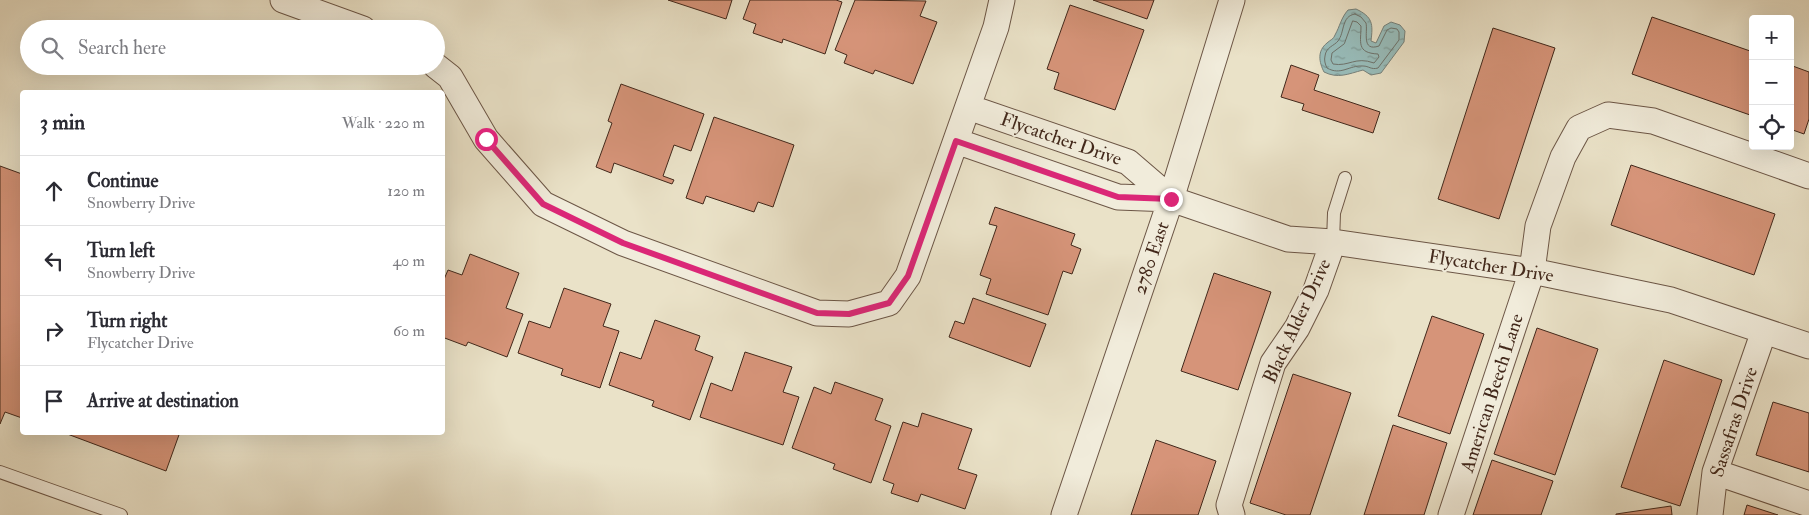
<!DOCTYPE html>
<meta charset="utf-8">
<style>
:root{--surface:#fff;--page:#f2f2f3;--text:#2b2b33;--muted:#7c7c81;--line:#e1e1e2}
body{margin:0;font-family:"IM FELL Double Pica",serif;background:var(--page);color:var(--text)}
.controls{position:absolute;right:15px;top:15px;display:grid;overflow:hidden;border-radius:5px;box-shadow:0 5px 20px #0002}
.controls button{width:45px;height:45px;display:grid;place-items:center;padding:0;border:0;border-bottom:1px solid var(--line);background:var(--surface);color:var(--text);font:25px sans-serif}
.stop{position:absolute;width:15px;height:15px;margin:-11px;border:4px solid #db2777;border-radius:50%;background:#fff}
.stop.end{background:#db2777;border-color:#fff;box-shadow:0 1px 5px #0008}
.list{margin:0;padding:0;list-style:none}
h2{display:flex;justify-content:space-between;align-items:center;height:65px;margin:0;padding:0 20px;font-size:21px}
h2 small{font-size:16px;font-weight:400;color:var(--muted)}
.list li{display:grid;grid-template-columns:32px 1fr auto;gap:15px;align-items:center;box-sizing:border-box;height:70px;padding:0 20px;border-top:1px solid var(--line)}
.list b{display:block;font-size:19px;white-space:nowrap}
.list p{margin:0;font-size:16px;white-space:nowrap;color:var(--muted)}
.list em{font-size:16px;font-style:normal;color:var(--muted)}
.icon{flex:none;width:28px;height:28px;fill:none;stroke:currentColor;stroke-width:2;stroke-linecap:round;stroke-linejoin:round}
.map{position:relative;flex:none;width:1809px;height:515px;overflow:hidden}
.search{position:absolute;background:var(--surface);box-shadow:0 5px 20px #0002;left:20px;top:20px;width:425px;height:55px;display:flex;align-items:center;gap:12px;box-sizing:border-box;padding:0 18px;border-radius:28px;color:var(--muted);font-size:19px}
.panel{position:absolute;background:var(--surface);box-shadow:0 5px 20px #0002;left:20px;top:90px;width:425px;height:345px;border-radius:5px}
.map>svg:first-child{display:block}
</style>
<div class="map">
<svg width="1809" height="515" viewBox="0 0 1809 515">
<defs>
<pattern id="water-ripples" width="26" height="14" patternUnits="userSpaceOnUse" patternTransform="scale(1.25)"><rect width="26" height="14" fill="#98bdbb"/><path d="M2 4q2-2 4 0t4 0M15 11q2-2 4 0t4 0" fill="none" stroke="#7e9a97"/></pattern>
</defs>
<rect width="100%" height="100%" fill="#eae2c8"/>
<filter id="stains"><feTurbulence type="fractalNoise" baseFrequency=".004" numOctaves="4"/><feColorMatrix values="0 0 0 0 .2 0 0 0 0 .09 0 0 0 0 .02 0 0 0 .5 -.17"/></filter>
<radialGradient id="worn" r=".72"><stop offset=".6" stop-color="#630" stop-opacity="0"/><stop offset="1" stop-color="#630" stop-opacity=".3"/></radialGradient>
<path fill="url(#water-ripples)" stroke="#76817b" d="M1356,9c17,8 17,15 15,32l5,2 8,-17 7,-4 9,3 5,6 -1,11 -23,31 -10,2 -8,-5c-15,4 -25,9 -39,2 -5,-10 -7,-21 3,-29 3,-3 7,-4 8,-8 5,-9 6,-17 13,-25z"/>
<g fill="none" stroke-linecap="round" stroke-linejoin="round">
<path stroke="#6d726b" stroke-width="1" d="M1355,14l6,3 5,6c2,9 -5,29 13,23l8,-16 4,-2 6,1 2,3v8l-21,28c-7,2 -9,-2 -15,-2 -14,-1 -22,10 -36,2 -2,-4 -3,-8 -2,-12 1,-9 9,-10 13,-15 7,-9 3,-25 17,-27z
M1353,21l4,1 4,4c0,16 -5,27 17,28l1,3 -5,6c-19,-7 -25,4 -41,1l-2,-4 1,-7 12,-9z"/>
</g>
<path fill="#d69479" stroke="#42281b" d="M668,0h64l-6,19z
M750,0h86l6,2 -17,52 -42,-15 -1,4 -29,-10 3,-9 -13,-5z
M855,0l71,1 -6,15 17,6 -24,62 -38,-14 -2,4 -29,-11 3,-8 -12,-5z
M1093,0h61l-7,19z
M1070,5l74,25 -29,80 -61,-21 5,-16 -12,-4z
M1652,17l101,35v64l-121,-42z
M1493,28l62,20 -56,171 -61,-20z
M1291,65l28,10 -5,15 66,22 -7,21 -71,-23 2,-6 -23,-7z
M1790,65l19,7v47l-5,15 -14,-5z
M621,84l83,30 -13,37 -17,-6 -11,31 11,4 -2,4 -58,-21 -3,10 -15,-6 16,-44 -4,-2z
M714,117l80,28 -21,62 -15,-5 -4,10 -48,-16 -3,8 -17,-6z
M1631,165l144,49 -21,61 -143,-50z
M0,166l22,8v244l-17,-6 -5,12z
M995,207l80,27 -4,11 10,4 -9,25 -9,-3 -15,44 -62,-21 5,-15 -11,-4 17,-49 -8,-2z
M470,254l49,19 -13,35 17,6 -16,43 -39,-15 -2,4 -24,-9v-53l6,-14 14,5z
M1214,273l57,19 -33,98 -57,-19z
M564,288l47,16 -8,22 16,5 -19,57 -39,-13 2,-6 -45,-16 11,-32 21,7z
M973,298l73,26 -16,43 -81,-30 6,-16 9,3z
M1432,316l52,18 -34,100 -52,-18z
M655,320l45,16 -5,14 18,7 -23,63 -38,-14 2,-5 -45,-16 11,-33 21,7z
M1537,328l61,21 -43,126 -61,-21z
M745,352l47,15 -9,25 16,5 -16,48 -83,-28 11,-34 21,8z
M1664,360l58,20 -42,126 -59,-19z
M1293,374l58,19 -41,122h-24l-36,-12z
M835,382l48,17 -8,21 16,6 -20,57 -38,-14 2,-5 -43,-16 22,-61 17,7z
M1773,402l36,11v59l-53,-17z
M922,413l50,16 -14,40 19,6 -12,34 -44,-15 -3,8 -27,-9 3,-9 -11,-4 20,-58 15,5z
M1393,425l54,18 -23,72h-60z
M62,432h118l-14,39z
M1156,440l60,21 -18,54h-67z
M1492,460l61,21 -12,34h-68z
M1747,505l31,10h-34z
M1671,506l1,9h-56v-1z"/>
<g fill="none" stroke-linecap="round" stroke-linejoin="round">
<g stroke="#6c5646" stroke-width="14">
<path id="lane" d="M1333,242l1,-29 11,-35
M0,472l121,43"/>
</g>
<g stroke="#6c5646" stroke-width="27">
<path id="street" d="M283,0l80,29
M436,66l14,11 36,62 57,65 80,39 194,70 32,1 40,-11 19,-27 88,-249 6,-27
M968,107l160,55 43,37
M956,141l162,56 53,2 117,40 45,3 199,29 139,29 138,46
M1715,472l94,32
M1064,515l107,-316 61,-199
M1232,515l-3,-10 44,-142 24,-35 19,-38 17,-48
M1451,515l81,-244 6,-45 25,-69 16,-29 29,-13 45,6 156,55
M1710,515l5,-43 49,-141"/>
</g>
<use href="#lane" stroke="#f1ecdb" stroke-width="12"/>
<use href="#street" stroke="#f1ecdb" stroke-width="25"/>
</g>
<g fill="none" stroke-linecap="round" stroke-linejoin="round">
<path stroke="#db2777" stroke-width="6" d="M486,139l57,65 80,39 194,70 32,1 40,-11 19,-27 48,-135 162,56 53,2"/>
</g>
<g text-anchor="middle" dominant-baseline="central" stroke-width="4" stroke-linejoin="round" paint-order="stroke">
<g font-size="19" fill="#42281b" stroke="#f1ecdb">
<text transform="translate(1061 139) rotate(19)">Flycatcher Drive</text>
<text transform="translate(1151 258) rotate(-71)">2780 East</text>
<text transform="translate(1491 266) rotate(9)">Flycatcher Drive</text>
<text transform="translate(1297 321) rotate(-65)">Black Alder Drive</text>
<text transform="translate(1492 393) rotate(-72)">American Beech Lane</text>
<text transform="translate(1734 422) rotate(-72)">Sassafras Drive</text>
</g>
</g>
<rect width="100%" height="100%" filter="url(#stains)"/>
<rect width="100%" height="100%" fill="url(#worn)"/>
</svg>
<div class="controls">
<button>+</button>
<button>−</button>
<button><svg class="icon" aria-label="locate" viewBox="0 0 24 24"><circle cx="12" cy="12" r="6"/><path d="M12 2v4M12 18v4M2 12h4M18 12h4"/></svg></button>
</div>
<div class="stop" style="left:486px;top:139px"></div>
<div class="stop end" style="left:1171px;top:199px"></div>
<div class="search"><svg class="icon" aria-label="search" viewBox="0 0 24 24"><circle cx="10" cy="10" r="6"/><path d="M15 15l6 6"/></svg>Search here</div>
<section class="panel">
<h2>3 min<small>Walk · 220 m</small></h2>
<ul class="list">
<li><svg class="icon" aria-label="ahead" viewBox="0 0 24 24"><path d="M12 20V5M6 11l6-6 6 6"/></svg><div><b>Continue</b><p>Snowberry Drive</p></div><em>120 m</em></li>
<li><svg class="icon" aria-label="left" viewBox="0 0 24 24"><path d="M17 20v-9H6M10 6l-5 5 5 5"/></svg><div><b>Turn left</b><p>Snowberry Drive</p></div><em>40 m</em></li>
<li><svg class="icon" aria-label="right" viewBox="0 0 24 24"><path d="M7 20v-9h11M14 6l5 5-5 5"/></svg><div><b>Turn right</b><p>Flycatcher Drive</p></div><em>60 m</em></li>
<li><svg class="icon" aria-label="arrive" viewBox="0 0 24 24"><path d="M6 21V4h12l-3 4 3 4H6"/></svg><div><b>Arrive at destination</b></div></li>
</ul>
</section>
</div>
